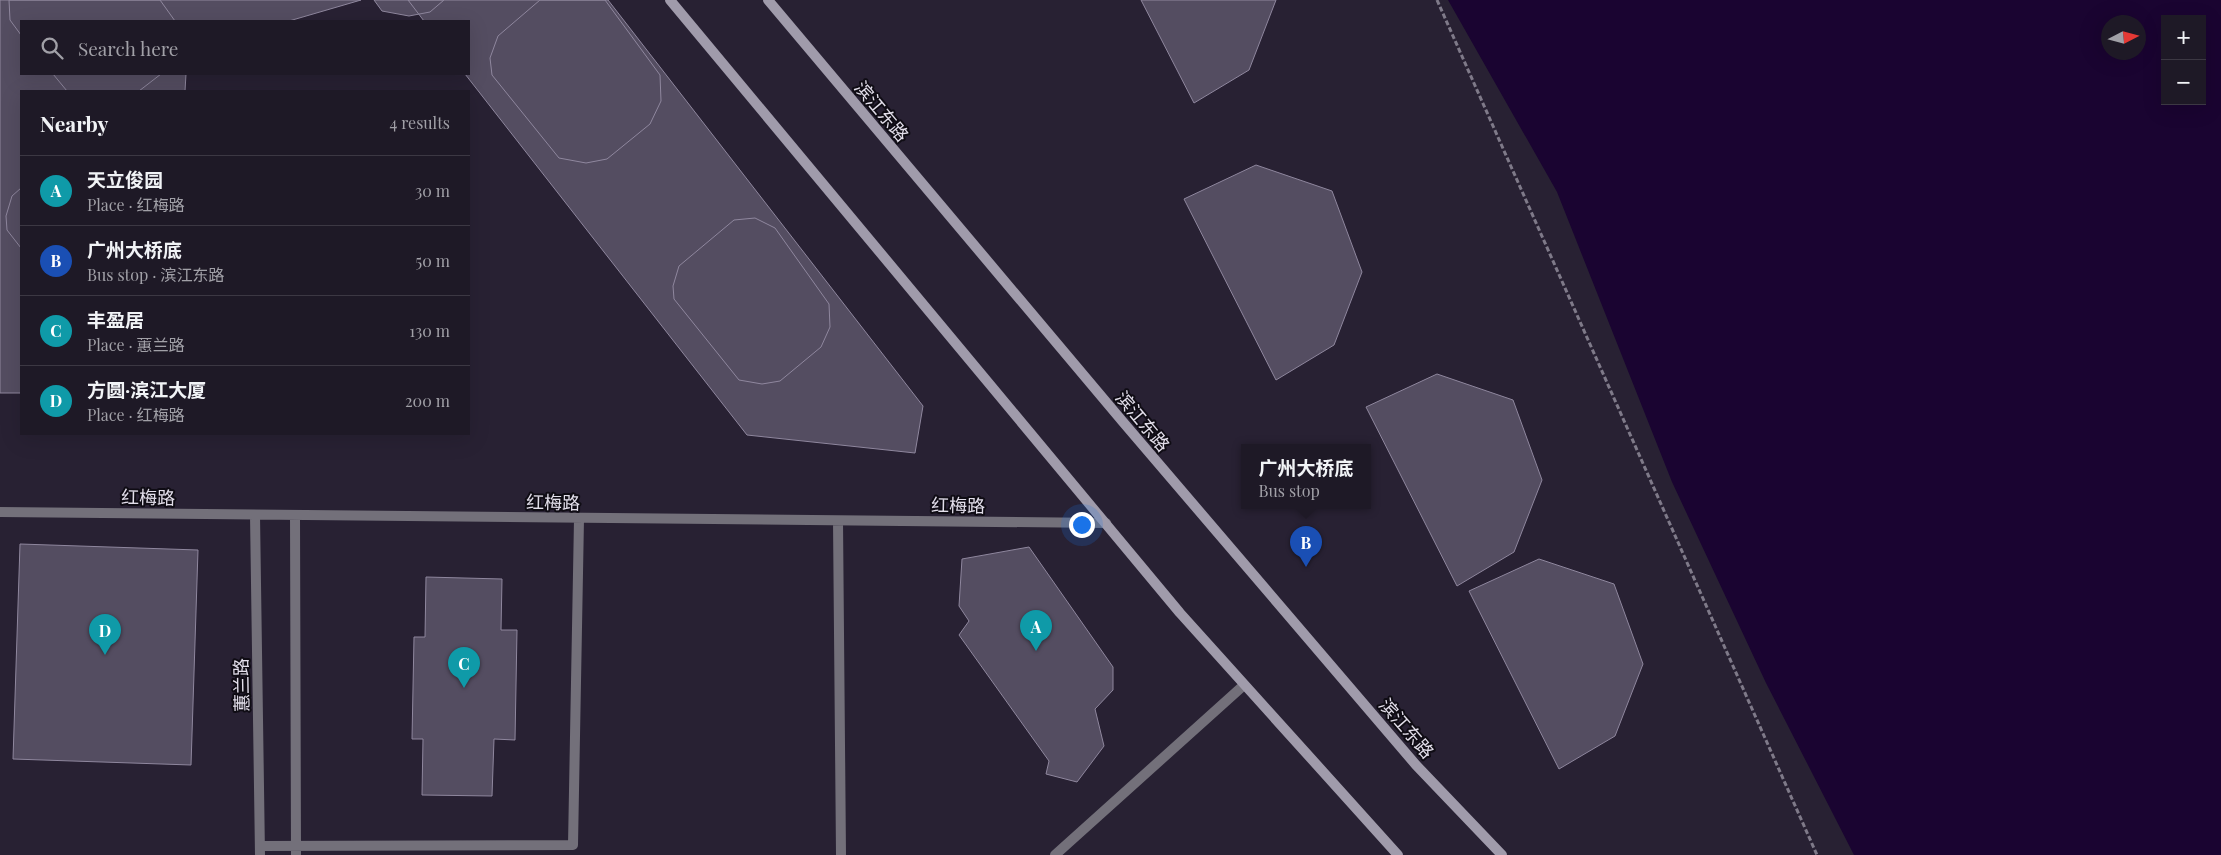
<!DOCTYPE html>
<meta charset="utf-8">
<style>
:root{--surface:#1e1926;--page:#2b2632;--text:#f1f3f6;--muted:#a1a0a7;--line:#3c3843;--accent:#ea580c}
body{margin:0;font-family:"Playfair Display","Noto Sans SC",serif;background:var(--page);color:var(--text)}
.controls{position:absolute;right:15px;top:15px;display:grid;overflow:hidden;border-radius:0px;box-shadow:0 5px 20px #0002}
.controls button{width:45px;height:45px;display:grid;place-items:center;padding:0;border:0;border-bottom:1px solid var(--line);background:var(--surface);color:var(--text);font:25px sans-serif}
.compass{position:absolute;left:2101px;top:15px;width:45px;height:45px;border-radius:50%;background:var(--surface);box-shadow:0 5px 20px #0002;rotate:84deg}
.you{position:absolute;left:1081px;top:524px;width:18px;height:18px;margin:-12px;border:4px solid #fff;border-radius:50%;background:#1a73e8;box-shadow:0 0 0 8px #1a73e833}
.badge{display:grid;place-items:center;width:32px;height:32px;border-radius:50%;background:var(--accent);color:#fff;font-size:16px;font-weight:700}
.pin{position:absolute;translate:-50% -41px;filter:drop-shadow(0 1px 2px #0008)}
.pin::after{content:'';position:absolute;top:26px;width:18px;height:15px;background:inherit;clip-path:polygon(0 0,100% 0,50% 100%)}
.popup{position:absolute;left:1241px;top:444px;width:130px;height:65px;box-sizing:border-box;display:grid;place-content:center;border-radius:0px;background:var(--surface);filter:drop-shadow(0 1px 4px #0005);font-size:16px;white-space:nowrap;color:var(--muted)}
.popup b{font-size:19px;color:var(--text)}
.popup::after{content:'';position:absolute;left:50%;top:100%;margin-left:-10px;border:10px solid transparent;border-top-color:var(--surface)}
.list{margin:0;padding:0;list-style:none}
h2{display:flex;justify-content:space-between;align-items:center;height:65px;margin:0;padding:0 20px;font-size:21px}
h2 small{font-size:16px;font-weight:400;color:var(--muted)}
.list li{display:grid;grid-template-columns:32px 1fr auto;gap:15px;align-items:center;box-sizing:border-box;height:70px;padding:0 20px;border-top:1px solid var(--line)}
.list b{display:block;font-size:19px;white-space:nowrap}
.list p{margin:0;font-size:16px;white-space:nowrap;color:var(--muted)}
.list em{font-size:16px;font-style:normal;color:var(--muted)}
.icon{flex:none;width:28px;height:28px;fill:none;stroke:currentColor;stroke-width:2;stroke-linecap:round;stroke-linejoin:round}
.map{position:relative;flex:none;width:2221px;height:855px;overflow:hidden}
.search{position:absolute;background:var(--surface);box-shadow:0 5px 20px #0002;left:20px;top:20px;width:450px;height:55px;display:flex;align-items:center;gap:12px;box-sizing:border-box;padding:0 18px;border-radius:0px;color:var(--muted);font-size:19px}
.panel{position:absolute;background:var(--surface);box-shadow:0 5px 20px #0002;left:20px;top:90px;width:450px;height:345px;border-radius:0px}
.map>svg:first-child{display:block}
</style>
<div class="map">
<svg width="2221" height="855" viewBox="0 0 2221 855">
<rect width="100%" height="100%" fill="#282133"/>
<path fill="#1a0431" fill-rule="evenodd" d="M1448,0h773v855h-367l-88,-172 -94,-201 -115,-290zM2165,19h37v82h-37zM2108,22h30v30h-30z"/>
<path fill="#544d61" stroke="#8f879e" d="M0,0h361l-72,21h-268v53h165l-1,17h-164v302h-21z
M9,0h151l15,21h-154v14l-11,-15z
M374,0h70l-14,12 -21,4 -27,-5z
M408,0h200l315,406 -8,47 -168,-18 -282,-361h4v-53h-45z
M540,0h65l55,75 1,26 -11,23 -43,35 -21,4 -27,-5 -67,-83 -2,-17 8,-22z
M1141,0h135l-27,70 -55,33z
M53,74h108l-22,17h-72z
M1256,165l76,26 30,81 -28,73 -58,35 -92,-181z
M21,188v60l-14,-18 -1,-14 6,-20z
M755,218l20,10 54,76 1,23 -9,20 -41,34 -18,3 -23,-4 -65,-81 -1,-13 6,-20 55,-46z
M1437,374l76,26 29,80 -28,72 -57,34 -91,-179z
M20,544l178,6 -7,215 -178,-6z
M1029,547l84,120v23l-18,19 9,37 -27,36 -31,-8 3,-13 -90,-126 10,-14 -10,-15 3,-47z
M1539,559l75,25 29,80 -28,72 -56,33 -90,-178z
M426,577l76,2 -1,51h16l-2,110 -21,-1 -2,57 -70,-1 1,-56h-11l2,-102h11z"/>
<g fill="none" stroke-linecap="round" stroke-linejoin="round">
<path stroke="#7f7a89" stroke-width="3" stroke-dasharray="5 2.5" stroke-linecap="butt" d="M1437,0l380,855"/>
<path stroke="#73707a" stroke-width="10" d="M0,512l1106,11
M255,515l5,340
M295,515l1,340
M838,521l3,334
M260,846l313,-1 6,-326
M1055,855l189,-170"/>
<path stroke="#a09bab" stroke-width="10" d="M670,0l510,613 218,242
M768,0l355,422 293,343 86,90"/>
</g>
<g text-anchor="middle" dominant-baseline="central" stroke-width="4" stroke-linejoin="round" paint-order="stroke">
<g font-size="18" fill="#e3dfeb" stroke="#0f0c14">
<text transform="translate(882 111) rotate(50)">滨江东路</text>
<text transform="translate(1143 421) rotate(50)">滨江东路</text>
<text transform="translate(148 497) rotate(1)">红梅路</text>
<text transform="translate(553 502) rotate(1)">红梅路</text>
<text transform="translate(958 505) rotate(1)">红梅路</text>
<text transform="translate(241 685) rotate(-91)">蕙兰路</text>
<text transform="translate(1407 728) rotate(49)">滨江东路</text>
</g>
</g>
</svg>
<div class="controls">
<button>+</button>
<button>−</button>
</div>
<svg class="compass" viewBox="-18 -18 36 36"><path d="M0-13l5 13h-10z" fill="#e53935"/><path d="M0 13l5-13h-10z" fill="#a1a0a7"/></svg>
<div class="you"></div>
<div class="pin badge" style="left:1036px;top:651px;background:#0f9aa8">A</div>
<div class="pin badge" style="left:1306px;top:567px;background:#1a4fb4">B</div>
<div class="popup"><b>广州大桥底</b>Bus stop</div>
<div class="pin badge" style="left:464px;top:688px;background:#0f9aa8">C</div>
<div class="pin badge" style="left:105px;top:655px;background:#0f9aa8">D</div>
<div class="search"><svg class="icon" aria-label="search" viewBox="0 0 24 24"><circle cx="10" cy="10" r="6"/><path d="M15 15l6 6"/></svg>Search here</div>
<section class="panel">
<h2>Nearby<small>4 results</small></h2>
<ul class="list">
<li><span class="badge" style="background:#0f9aa8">A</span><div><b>天立俊园</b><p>Place · 红梅路</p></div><em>30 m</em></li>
<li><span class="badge" style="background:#1a4fb4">B</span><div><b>广州大桥底</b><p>Bus stop · 滨江东路</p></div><em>50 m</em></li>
<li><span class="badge" style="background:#0f9aa8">C</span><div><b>丰盈居</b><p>Place · 蕙兰路</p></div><em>130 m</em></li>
<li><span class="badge" style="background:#0f9aa8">D</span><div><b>方圆·滨江大厦</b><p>Place · 红梅路</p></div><em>200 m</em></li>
</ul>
</section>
</div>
